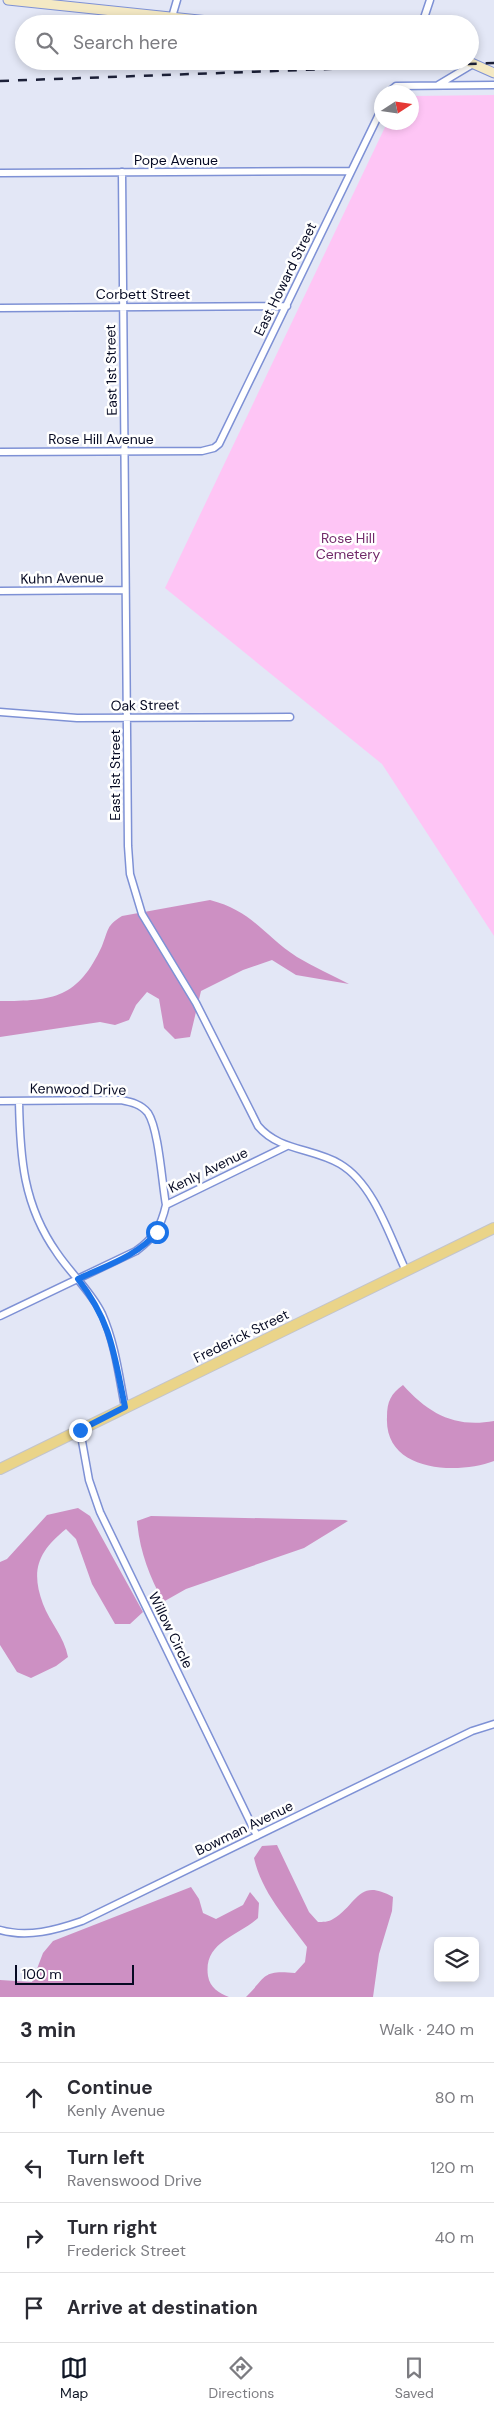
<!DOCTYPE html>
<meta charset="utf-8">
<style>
:root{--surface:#fff;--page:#f7f7f7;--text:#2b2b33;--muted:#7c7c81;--line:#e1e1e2;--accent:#111827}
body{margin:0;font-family:"DM Sans",sans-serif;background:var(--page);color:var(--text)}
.controls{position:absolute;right:15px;bottom:15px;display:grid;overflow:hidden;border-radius:8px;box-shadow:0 2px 8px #0003}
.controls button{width:45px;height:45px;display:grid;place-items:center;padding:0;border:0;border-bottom:1px solid var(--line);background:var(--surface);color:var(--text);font:25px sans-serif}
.compass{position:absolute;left:374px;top:85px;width:45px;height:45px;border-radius:50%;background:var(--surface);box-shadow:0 2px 8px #0003;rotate:78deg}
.scale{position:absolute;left:15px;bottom:12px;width:119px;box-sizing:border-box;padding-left:5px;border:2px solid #060a23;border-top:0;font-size:14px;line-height:18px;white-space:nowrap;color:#060a23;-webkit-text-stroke:4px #fff;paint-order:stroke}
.stop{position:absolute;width:15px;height:15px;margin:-11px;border:4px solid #1a73e8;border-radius:50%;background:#fff}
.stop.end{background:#1a73e8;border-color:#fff;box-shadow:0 1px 5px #0008}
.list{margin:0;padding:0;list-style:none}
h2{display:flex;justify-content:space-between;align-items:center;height:65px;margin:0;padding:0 20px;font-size:21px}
h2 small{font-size:16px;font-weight:400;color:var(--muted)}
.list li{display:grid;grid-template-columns:32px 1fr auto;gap:15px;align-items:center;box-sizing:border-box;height:70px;padding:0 20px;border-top:1px solid var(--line)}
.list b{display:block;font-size:19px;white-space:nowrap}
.list p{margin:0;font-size:16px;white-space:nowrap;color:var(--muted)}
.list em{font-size:16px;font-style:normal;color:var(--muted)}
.icon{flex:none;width:28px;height:28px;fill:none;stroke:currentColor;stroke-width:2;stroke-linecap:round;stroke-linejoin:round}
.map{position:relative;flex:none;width:494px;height:1997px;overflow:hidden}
.search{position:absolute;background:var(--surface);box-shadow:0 2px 8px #0003;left:15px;right:15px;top:15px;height:55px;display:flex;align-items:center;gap:12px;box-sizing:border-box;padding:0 18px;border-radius:28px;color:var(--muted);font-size:19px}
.sheet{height:345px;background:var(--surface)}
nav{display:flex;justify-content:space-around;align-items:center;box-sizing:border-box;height:70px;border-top:1px solid var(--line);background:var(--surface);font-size:14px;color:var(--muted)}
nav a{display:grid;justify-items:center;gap:2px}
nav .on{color:var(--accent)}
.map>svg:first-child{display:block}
</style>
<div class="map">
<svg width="494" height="1997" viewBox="0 0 494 1997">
<rect width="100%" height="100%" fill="#e3e7f6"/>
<path fill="#fec5f5" d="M494,95v841l-112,-172 -217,-176 222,-465 25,-1v-26z"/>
<path fill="#cd90c3" d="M210,900c43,11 54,36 87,57 17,10 35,18 52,27l-53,-9 -24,-15 -29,10 -42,21 -11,46 -15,2 -11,-11 -5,-29 -12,-7 -11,13 -7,15 -14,5 -15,-3 -100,15v-36c54,0 78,-3 102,-55 7,-17 4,-20 20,-30z
M403,1385c26,29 52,43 91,36v40c-37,14 -110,11 -107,-44 0,-16 4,-23 16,-32z
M78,1508l12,8 53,96 -13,12h-15l-23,-40 -16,-45 -10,-10c-27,22 -36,40 -23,75 7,19 21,32 25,53l-12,9 -25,12 -14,-6 -17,-27v-83l7,-3 40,-44z
M151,1516l194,4 3,1 -44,27 -118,41 -23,13c-14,-28 -23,-49 -26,-81z
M277,1845l32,67 9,10c4,0 11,0 15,-3 25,-15 25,-42 60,-22l-1,14 -13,43 -6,43h-127c21,-21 16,-27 49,-24l10,-11 2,-15c-21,-29 -45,-54 -53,-89l8,-12z
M191,1887l8,12 4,14 13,6 27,-14 7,-13 9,11 -1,15c-21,19 -55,24 -50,58 2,12 11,17 21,21h-229v-17l32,2 11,-29 10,-12z"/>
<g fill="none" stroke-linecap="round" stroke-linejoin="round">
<g stroke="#7e91d5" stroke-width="9">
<path id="minor" d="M172,17l5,-17
M422,24l8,-24
M438,85l35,-21
M389,92l7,-6 98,-1
M122,172l6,674 2,28 12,40 54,89 62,123c21,25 55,22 82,38 34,20 50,73 66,107
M0,173l351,-2
M0,308l287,-2
M0,452l202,-1 12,-3 5,-4 163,-336
M0,591l125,-1
M0,712l77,6 213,-1
M0,1101l121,-1c10,2 20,4 27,13 11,17 14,71 18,92
M19,1101c1,56 4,104 38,152 14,21 34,38 45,61 13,29 17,62 23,93
M0,1316l136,-65c18,-13 25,-24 30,-46l121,-59
M80,1430l9,50 11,32 157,324
M0,1930c28,8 56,0 82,-9l390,-190 22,-7"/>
</g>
<g stroke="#7e91d5" stroke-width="11">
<path id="secondary" d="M8,0l229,24
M467,61l27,12"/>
</g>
<g stroke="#c3c4ca" stroke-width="12">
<path id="primary" d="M0,1469l494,-241"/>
</g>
<use href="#minor" stroke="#fff" stroke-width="6"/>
<use href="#secondary" stroke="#f4e9c4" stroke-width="9"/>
<use href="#primary" stroke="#ead489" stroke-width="10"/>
<path stroke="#1d2139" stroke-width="2.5" stroke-dasharray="9 9" stroke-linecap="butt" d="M0,81l494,-18"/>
</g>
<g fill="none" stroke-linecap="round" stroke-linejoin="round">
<path stroke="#1a73e8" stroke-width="6" d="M80,1430l45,-23c-11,-52 -13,-84 -47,-128 27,-13 60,-23 79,-47"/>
</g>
<g text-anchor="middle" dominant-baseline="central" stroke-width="5" stroke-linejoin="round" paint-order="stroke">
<g font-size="14" fill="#060a23" stroke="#fff">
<text x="176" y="160">Pope Avenue</text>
<text transform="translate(285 279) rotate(-64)">East Howard Street</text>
<text x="143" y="294">Corbett Street</text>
<text transform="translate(111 370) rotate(-91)">East 1st Street</text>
<text x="101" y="439">Rose Hill Avenue</text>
<text transform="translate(62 578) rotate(-1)">Kuhn Avenue</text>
<text transform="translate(145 705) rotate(-1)">Oak Street</text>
<text transform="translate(115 775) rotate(-90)">East 1st Street</text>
<text transform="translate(78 1089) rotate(1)">Kenwood Drive</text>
<text transform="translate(208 1170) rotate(-26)">Kenly Avenue</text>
<text transform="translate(241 1336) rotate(-26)">Frederick Street</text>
<text transform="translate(171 1630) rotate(64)">Willow Circle</text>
<text transform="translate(244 1828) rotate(-26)">Bowman Avenue</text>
</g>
<g font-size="14" fill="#712a69" stroke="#fff">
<text x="348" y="538">Rose Hill<tspan x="348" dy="16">Cemetery</tspan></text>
</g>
</g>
</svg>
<div class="controls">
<button><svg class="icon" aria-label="layers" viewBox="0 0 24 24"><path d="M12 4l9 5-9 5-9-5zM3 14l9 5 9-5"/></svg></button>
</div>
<svg class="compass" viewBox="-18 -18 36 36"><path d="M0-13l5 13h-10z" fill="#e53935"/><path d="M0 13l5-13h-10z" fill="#7c7c81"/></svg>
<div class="scale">100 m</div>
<div class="stop" style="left:157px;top:1232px"></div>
<div class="stop end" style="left:80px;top:1430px"></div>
<div class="search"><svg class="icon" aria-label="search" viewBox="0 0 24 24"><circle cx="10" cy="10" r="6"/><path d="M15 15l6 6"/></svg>Search here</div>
</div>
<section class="sheet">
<h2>3 min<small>Walk · 240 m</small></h2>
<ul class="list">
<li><svg class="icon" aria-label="ahead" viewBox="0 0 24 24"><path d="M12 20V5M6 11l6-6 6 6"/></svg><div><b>Continue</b><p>Kenly Avenue</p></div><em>80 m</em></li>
<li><svg class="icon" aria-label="left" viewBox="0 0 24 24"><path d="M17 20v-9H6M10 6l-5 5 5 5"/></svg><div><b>Turn left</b><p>Ravenswood Drive</p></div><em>120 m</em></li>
<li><svg class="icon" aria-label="right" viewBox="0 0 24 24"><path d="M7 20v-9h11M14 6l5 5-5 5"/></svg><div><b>Turn right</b><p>Frederick Street</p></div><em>40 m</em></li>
<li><svg class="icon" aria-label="arrive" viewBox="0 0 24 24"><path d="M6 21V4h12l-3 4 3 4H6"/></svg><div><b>Arrive at destination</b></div></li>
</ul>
</section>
<nav>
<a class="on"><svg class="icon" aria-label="map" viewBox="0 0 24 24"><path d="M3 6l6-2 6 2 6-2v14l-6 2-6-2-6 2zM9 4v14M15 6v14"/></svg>Map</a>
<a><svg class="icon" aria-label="directions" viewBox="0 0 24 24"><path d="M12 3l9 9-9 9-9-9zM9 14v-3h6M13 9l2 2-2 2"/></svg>Directions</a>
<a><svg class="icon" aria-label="saved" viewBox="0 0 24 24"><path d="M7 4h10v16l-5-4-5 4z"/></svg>Saved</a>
</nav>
